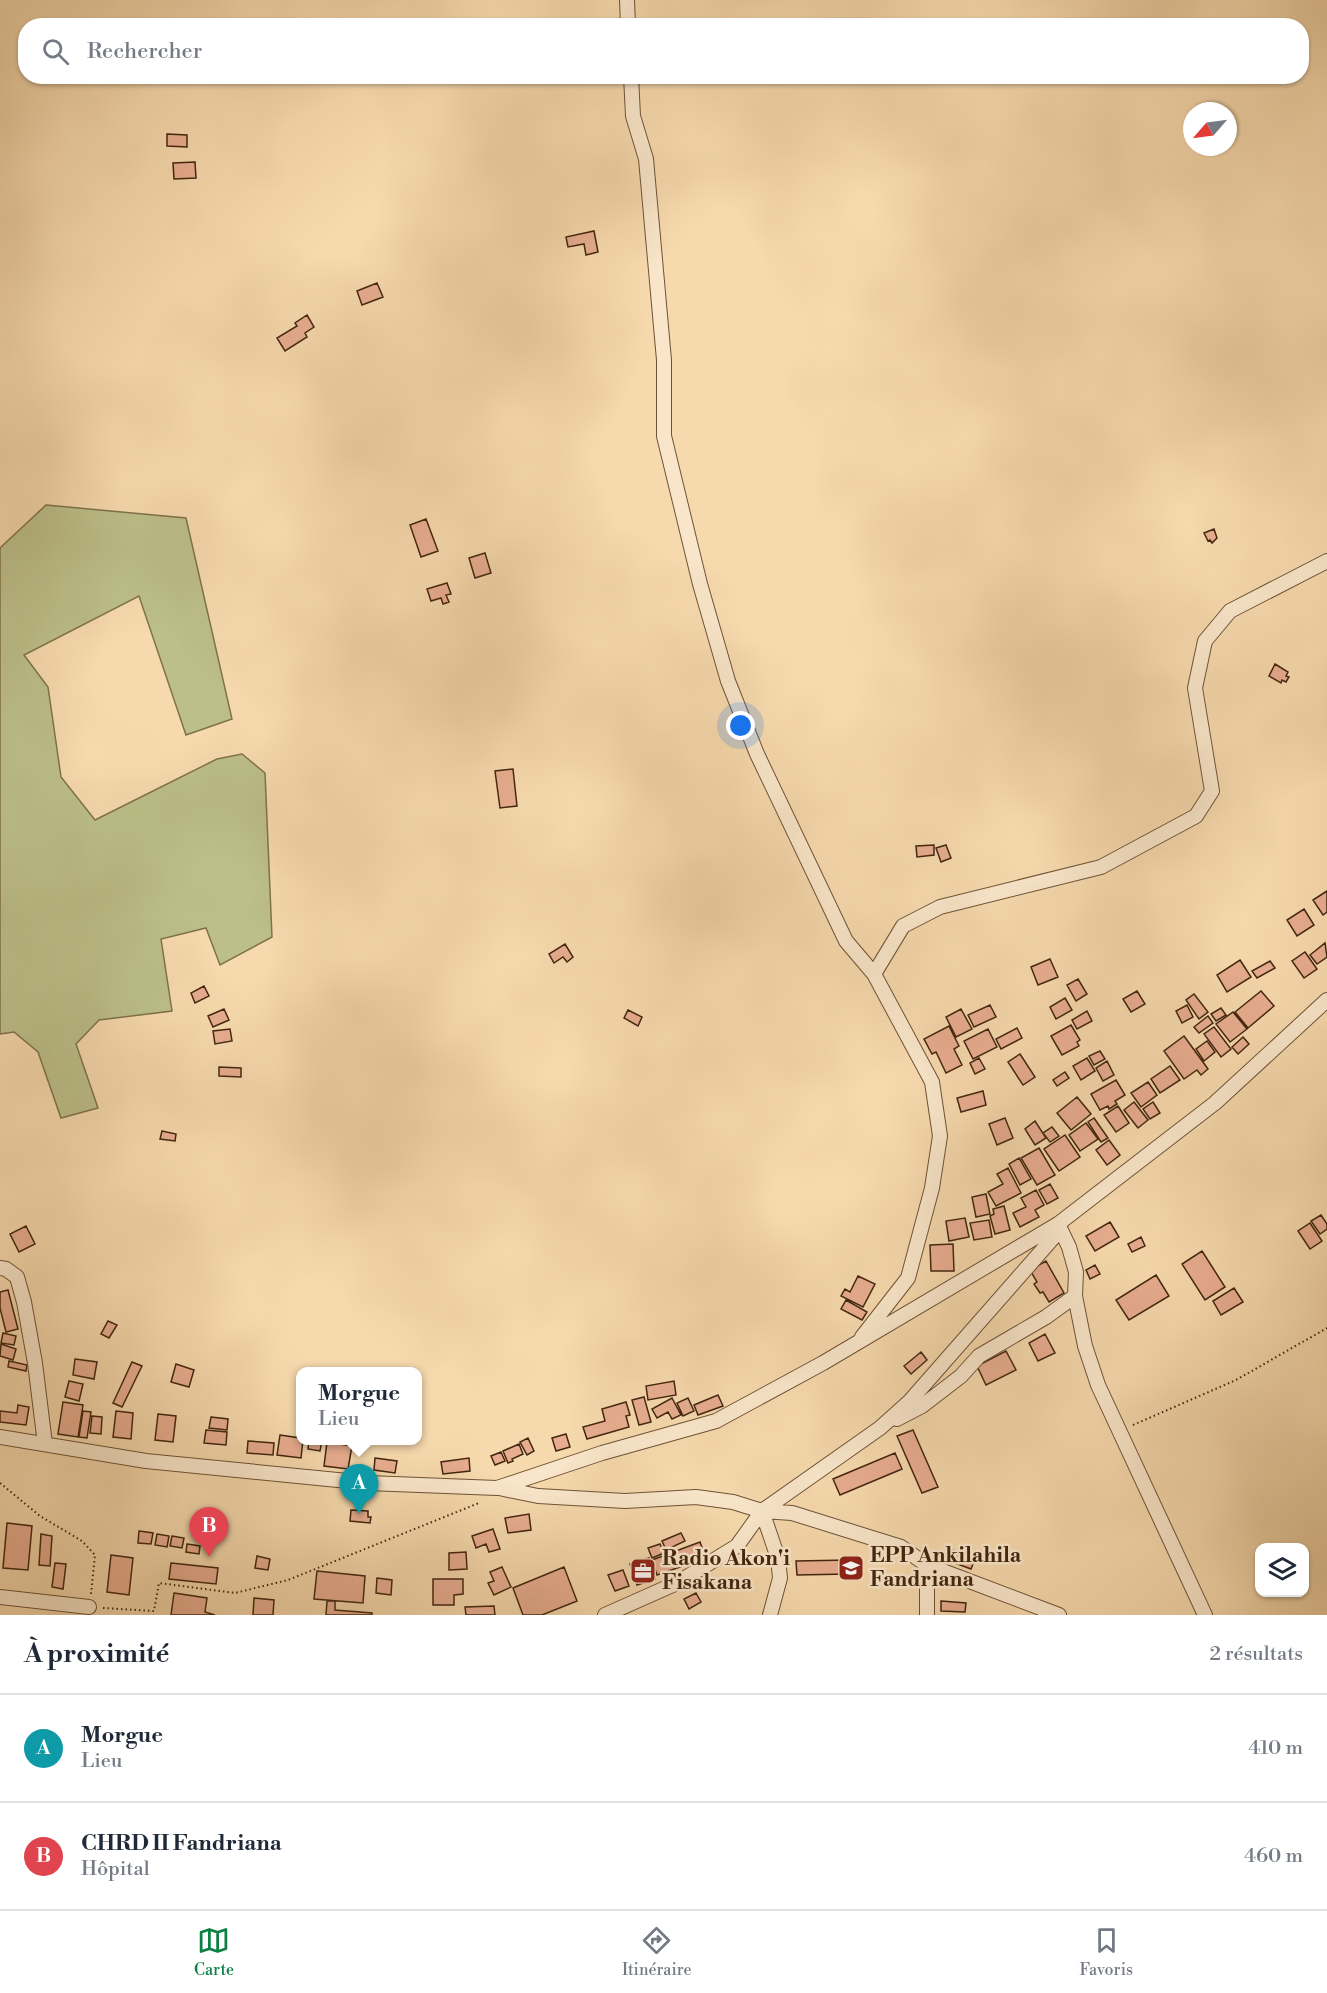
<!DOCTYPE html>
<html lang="fr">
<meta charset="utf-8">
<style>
:root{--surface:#fff;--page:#f6f6f7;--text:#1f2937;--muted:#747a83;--line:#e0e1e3;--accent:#0b8043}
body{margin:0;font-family:"Libre Bodoni",serif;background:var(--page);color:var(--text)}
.controls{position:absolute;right:18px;bottom:18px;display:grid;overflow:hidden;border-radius:12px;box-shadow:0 2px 4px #0004}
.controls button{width:54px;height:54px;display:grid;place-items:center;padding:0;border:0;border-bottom:2px solid var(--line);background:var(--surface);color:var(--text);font:30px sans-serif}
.compass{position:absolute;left:1183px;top:102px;width:54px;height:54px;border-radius:50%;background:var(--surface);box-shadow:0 2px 4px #0004;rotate:242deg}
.you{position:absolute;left:741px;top:726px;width:21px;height:21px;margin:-15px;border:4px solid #fff;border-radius:50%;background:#1a73e8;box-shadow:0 0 0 9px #1a73e833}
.badge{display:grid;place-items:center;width:39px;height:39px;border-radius:50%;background:var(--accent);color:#fff;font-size:20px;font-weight:700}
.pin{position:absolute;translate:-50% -50px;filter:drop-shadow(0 2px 3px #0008)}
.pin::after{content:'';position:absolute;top:32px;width:21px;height:18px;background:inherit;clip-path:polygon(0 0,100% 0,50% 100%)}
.popup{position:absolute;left:296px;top:1367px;width:126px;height:78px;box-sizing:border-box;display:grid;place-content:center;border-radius:12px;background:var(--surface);filter:drop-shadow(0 2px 4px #0005);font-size:20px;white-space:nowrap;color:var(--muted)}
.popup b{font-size:22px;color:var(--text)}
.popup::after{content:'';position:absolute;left:50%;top:100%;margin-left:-12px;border:12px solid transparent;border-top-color:var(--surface)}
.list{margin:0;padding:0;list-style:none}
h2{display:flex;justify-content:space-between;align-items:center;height:78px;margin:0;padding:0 24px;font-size:26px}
h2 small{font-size:20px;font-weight:400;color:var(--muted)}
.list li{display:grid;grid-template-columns:39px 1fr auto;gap:18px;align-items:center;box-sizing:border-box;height:108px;padding:0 24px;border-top:2px solid var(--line)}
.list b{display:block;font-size:22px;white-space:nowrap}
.list p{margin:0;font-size:20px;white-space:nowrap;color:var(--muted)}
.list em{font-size:20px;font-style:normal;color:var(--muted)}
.icon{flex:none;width:33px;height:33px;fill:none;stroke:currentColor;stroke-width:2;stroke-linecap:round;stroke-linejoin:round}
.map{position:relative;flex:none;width:1327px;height:1615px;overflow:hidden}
.search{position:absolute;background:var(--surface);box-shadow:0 2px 4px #0004;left:18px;right:18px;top:18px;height:66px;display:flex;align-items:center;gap:15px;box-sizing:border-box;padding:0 21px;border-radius:24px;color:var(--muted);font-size:22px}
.sheet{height:294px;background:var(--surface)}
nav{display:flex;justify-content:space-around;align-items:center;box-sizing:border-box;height:84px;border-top:2px solid var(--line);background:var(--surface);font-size:16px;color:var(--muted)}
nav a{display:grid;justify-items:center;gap:3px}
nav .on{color:var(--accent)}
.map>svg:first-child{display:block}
</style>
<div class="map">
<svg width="1327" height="1615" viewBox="0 0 1327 1615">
<rect width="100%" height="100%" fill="#f6d9ad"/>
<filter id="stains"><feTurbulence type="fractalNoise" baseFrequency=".00333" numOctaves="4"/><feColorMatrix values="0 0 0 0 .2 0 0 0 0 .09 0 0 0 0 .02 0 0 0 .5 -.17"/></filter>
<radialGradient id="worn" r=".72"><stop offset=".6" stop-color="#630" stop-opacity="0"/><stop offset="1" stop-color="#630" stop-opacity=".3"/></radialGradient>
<path fill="#bcbf8a" stroke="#7f724c" stroke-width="1.5" d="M46,505l140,13 46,201 -46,16 -47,-139 -115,59 24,32 13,90 34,43 122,-61 25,-5 23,19 7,164 -52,28 -14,-37 -45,11 11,72 -73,9 -23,24 22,64 -37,10 -23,-66 -24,-20 -14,2v-486z"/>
<path fill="#e8ad90" stroke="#42260f" stroke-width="1.5" d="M167,134l20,1v12l-20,-1z
M195,162l1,16 -22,1 -1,-16z
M594,231l4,21 -12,3 -2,-11 -16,3 -2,-10z
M377,283l6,14 -21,8 -5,-14z
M307,315l7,12 -9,6 2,4 -22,14 -8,-13 20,-12 -2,-3z
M426,519l12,32 -17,6 -11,-32z
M1214,529l3,9 -5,5 -2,-3 -2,1 -4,-8z
M485,553l6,20 -16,5 -6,-20z
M447,583l4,11 -5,1 3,7 -6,2 -2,-6 -10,3 -4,-12z
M1275,664l13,8 -2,4 3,1 -3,5 -4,-2 -1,3 -12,-7z
M513,769l4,37 -17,2 -5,-37z
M934,845v10l-17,2 -1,-11z
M946,845l5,13 -10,4 -5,-14z
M1327,891v21l-4,3 -10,-15z
M1304,909l10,16 -17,11 -10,-16z
M1325,943l2,14 -10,7 -7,-9z
M565,944l8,13 -6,5 -4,-5 -9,6 -5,-9z
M1305,952l12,17 -13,9 -12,-17z
M1050,959l8,18 -20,8 -7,-18z
M1240,960l11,17 -24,15 -10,-17z
M1270,961l5,7 -18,10 -5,-7z
M1078,979l9,15 -11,7 -9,-16z
M204,986l5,10 -14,7 -4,-10z
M1137,991l8,13 -14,8 -8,-13z
M1261,991l13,15 -26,22 -13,-16z
M1194,994l14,18 -9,7 -13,-19z
M1065,998l7,12 -16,9 -6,-12z
M990,1005l6,12 -22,10 -6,-12z
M1187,1005l6,12 -11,6 -6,-12z
M1221,1008l5,7 -10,6 -5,-7z
M224,1009l5,11 -16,7 -5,-11z
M961,1009l11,20 -16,8 -10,-20z
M628,1010l14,7 -4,9 -14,-8z
M1087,1011l5,10 -15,8 -5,-9z
M1233,1012l14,17 -17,13 -14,-18z
M1208,1016l5,7 -14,10 -5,-6z
M1071,1025l9,15 -3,2 2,4 -17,9 -11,-19z
M949,1026l10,20 -5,3 8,16 -16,8 -10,-21 -4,2 -8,-15z
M1214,1027l17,22 -10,8 -17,-23z
M1017,1028l5,10 -21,11 -5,-10z
M230,1029l2,12 -17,3 -2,-13z
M988,1029l9,18 -24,12 -9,-18z
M1184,1036l24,33 -7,6 -4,-5 -13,9 -20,-28z
M1243,1037l6,7 -11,10 -6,-7z
M1207,1041l8,11 -11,9 -8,-12z
M1100,1051l5,8 -11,6 -5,-9z
M1020,1054l15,23 -12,8 -15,-23z
M979,1058l6,11 -10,5 -5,-11z
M1087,1058l8,13 -14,9 -8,-14z
M1107,1061l7,14 -11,6 -7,-13z
M1170,1066l10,14 -20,13 -9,-14z
M219,1067l22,1v9l-22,-1z
M1065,1072l4,6 -12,8 -4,-6z
M1116,1080l9,15 -10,6 2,3 -8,5 -1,-3 -8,4 -9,-16z
M1148,1082l9,13 -16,12 -10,-14z
M983,1091l3,14 -25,7 -4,-14z
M1077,1097l14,17 -20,16 -14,-17z
M1134,1102l14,18 -10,8 -14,-18z
M1153,1102l7,11 -10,6 -7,-10z
M1118,1106l11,17 -13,9 -12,-17z
M1005,1118l8,20 -16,7 -8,-21z
M1094,1118l14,20 -7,4 -13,-20z
M1035,1121l11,17 -11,7 -10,-16z
M1086,1123l12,16 -18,12 -11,-16z
M1052,1127l7,9 -9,6 -7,-9z
M162,1131l14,3 -1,7 -15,-2z
M1065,1135l15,22 -21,14 -15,-22z
M1109,1140l11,15 -13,10 -11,-15z
M1039,1148l16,27 -18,10 -16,-27z
M1019,1158l12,21 -11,6 -11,-21z
M1008,1168l13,25 -25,13 -8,-14 15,-8 -6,-10z
M1050,1184l8,14 -11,6 -8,-14z
M1036,1190l8,15 -9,5 4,7 -19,10 -7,-14 13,-6 -5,-9z
M986,1194l4,20 -14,3 -4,-20z
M1004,1206l6,24 -15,4 -5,-18 4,-2 -1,-5z
M1321,1215l6,9v5l-7,5 -9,-13z
M965,1218l4,19 -20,4 -3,-20z
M989,1220l3,17 -18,3 -4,-17z
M1110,1222l9,15 -24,14 -9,-15z
M1310,1223l12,18 -12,8 -12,-18z
M26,1226l9,18 -16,8 -9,-18z
M1141,1237l4,9 -13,6 -4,-8z
M953,1244l1,27h-23l-1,-26z
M1202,1251l23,36 -20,13 -23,-36z
M1046,1261l18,32 -15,9 -6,-10 -3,1 -6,-9 3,-2 -7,-12z
M1095,1265l5,9 -10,5 -4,-9z
M1156,1275l13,21 -40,24 -13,-20z
M858,1276l17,8 -12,23 -22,-11 4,-7 5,3z
M1234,1288l9,14 -22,13 -8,-14z
M8,1290l10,39 -12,3 -6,-24v-16z
M846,1300l21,12 -5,8 -21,-11z
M108,1321l9,4 -8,13 -8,-4z
M3,1333l13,3 -2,9 -13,-2z
M1045,1334l10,19 -17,8 -9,-18z
M1,1344l15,5 -3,11 -13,-4z
M1006,1351l10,19 -30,15 -9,-19z
M921,1352l6,8 -16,14 -7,-8z
M75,1359l22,3 -3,17 -21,-4z
M9,1361l18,4 -1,6 -18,-4z
M132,1362l10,4 -20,41 -9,-4z
M176,1364l18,6 -5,17 -18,-5z
M69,1381l14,3 -4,17 -14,-4z
M674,1381l2,14 -28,5 -2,-14z
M718,1395l5,11 -25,9 -4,-10z
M644,1397l7,25 -12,3 -7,-25z
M672,1398l9,17 -9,4 -4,-7 -11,6 -5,-9z
M688,1398l6,13 -11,5 -6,-13z
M63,1402l20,3 -5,32 -20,-3z
M626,1402l4,13 -4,1 3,11 -42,12 -4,-12 22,-6 -3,-12z
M18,1405l11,2 -3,18 -26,-3v-11l17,2z
M83,1411l8,1 -4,26 -8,-1z
M116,1411l17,2 -2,26 -18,-2z
M158,1414l18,2 -3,26 -18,-2z
M92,1416l10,1 -1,17 -11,-1z
M211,1417l17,2 -1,11 -18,-2z
M206,1430l21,2 -1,13 -22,-2z
M913,1430l25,57 -16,6 -25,-57z
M566,1434l4,13 -14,4 -4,-13z
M280,1435l20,3v2h3l-2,18 -24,-3z
M528,1438l6,13 -7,4 -7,-13z
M309,1440h13l-2,11 -12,-2z
M248,1441l26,2 -1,12 -26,-2z
M327,1442l25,4 -4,23 -24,-3z
M519,1444l4,10 -11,5 1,2 -5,2 -5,-12z
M501,1452l4,9 -10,4 -4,-9z
M895,1453l7,16 -62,26 -7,-16z
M375,1458l22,3 -2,12 -21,-3z
M469,1458l1,13 -27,3 -2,-12z
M351,1510l17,1v6h3l-1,6 -20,-2z
M529,1514l2,16 -23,3 -3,-15z
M7,1523l25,3 -4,44 -25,-2z
M493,1529l7,20 -11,3 -3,-8 -10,4 -4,-12z
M139,1531l14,2 -2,11 -13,-1z
M681,1533l4,8 -19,9 -4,-9z
M41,1534l11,2 -2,30 -11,-1z
M157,1534l12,2 -2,11 -12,-2z
M172,1536l12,2 -2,10 -12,-2z
M700,1542l6,16 -49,17 -5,-15z
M187,1544l13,2 -1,8 -13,-2z
M660,1544l4,9 -12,5 -4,-10z
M948,1548l27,11 -4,10 -27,-10z
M466,1552l1,17 -18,1v-17z
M111,1555l22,3 -4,37 -22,-3z
M257,1556l13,3 -2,11 -13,-2z
M649,1558l6,21 -18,6 -7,-21z
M848,1560v14l-51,1 -1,-14z
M55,1563l11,1 -3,25 -11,-2z
M171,1563l47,5 -2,16 -47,-5z
M502,1567l9,20 -17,8 -6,-12 6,-2 -4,-9z
M564,1567l13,34 -35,14h-19l-10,-27z
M623,1570l6,16 -14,5 -7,-16z
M317,1571l48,5 -2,27 -49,-4z
M377,1578l15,2 -1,15 -15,-2z
M433,1579h30v15l-9,1v10h-21z
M174,1593l33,5 -2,14 10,3h-44z
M696,1593l5,9 -12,7 -5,-10z
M254,1598l20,2 -1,15h-20z
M327,1601h8v9l37,3v2h-46z
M941,1601l25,2 -1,9 -24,-1z
M494,1606l1,9h-29l-1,-8z"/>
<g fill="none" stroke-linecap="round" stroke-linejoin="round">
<g stroke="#6f5336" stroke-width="16">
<path id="minor" d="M627,0l1,26
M631,76l2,40 13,43 18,201v76l36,148 28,97 29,73 89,187 28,33 58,108 8,54 -8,52 -24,90 -46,59
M874,974l29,-48 37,-19 161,-40 95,-51 16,-25 -17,-103 10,-47 25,-30 97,-50
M1058,1224l11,23 7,25 -1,24 10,50 13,39 107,230
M0,1268l6,1 11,8 7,25 11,61 10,81
M897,1419l25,-13 39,-30 18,-20 67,-39 29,-21
M0,1437l146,24 222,22 129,5 105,-35 114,-32 107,-58 235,-139 157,-121 112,-103
M499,1488l39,8 87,5 71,-4 37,5 29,9 30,2 109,34 26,18 132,50
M762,1511l16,47 2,20 -10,37
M927,1565v50
M0,1597l89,10
M605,1615l72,-32 60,-37 25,-35 118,-83 29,-26 144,-164 5,-14"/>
</g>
<path stroke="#42260f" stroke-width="2" stroke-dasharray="1.5 3" stroke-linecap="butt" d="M1133,1425l103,-45 91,-52
M0,1483l40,33 42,25 13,14 -4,39
M103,1608l51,3 5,-28 76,10 53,-13 191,-77"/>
<use href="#minor" stroke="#f9e6ca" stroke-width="14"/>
</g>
<defs>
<g id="school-square" transform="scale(1.35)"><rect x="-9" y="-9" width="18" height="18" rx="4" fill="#8f2418" stroke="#f9e6ca"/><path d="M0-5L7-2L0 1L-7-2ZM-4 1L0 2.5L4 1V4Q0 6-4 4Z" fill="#fff"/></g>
<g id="office-square" transform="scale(1.35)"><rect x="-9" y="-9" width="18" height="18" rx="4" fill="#8f2418" stroke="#f9e6ca"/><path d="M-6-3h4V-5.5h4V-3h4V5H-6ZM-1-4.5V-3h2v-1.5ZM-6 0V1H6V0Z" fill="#fff"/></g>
</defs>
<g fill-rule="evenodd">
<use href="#school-square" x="851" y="1568"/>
<use href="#office-square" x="643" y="1571"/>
</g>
<g text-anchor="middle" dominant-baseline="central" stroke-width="5" stroke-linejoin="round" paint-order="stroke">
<g font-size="21" font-weight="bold" fill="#42260f" stroke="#f9e6ca" text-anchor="start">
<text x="870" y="1556">EPP Ankilahila<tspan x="870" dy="24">Fandriana</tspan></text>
<text x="662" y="1559">Radio Akon'i<tspan x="662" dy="24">Fisakana</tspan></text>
</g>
</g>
<rect width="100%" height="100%" filter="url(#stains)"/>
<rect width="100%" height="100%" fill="url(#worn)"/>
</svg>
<div class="controls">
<button><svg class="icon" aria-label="layers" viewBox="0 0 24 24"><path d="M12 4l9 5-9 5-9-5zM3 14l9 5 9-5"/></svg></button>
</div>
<svg class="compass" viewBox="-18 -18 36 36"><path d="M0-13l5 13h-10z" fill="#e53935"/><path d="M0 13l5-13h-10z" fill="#747a83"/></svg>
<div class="you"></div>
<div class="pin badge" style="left:359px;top:1514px;background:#0f9aa8">A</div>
<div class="popup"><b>Morgue</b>Lieu</div>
<div class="pin badge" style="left:209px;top:1557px;background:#e0444e">B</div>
<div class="search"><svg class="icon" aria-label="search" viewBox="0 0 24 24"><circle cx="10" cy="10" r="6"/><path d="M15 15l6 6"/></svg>Rechercher</div>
</div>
<section class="sheet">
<h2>À proximité<small>2 résultats</small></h2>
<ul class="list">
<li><span class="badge" style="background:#0f9aa8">A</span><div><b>Morgue</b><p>Lieu</p></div><em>410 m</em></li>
<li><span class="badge" style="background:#e0444e">B</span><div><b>CHRD II Fandriana</b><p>Hôpital</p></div><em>460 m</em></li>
</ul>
</section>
<nav>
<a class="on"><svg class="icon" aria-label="map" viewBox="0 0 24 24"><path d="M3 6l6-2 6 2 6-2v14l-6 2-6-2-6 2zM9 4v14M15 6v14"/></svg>Carte</a>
<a><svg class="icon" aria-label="directions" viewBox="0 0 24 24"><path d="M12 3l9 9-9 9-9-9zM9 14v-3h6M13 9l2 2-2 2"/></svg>Itinéraire</a>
<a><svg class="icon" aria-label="saved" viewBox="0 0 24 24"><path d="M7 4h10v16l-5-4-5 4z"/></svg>Favoris</a>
</nav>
